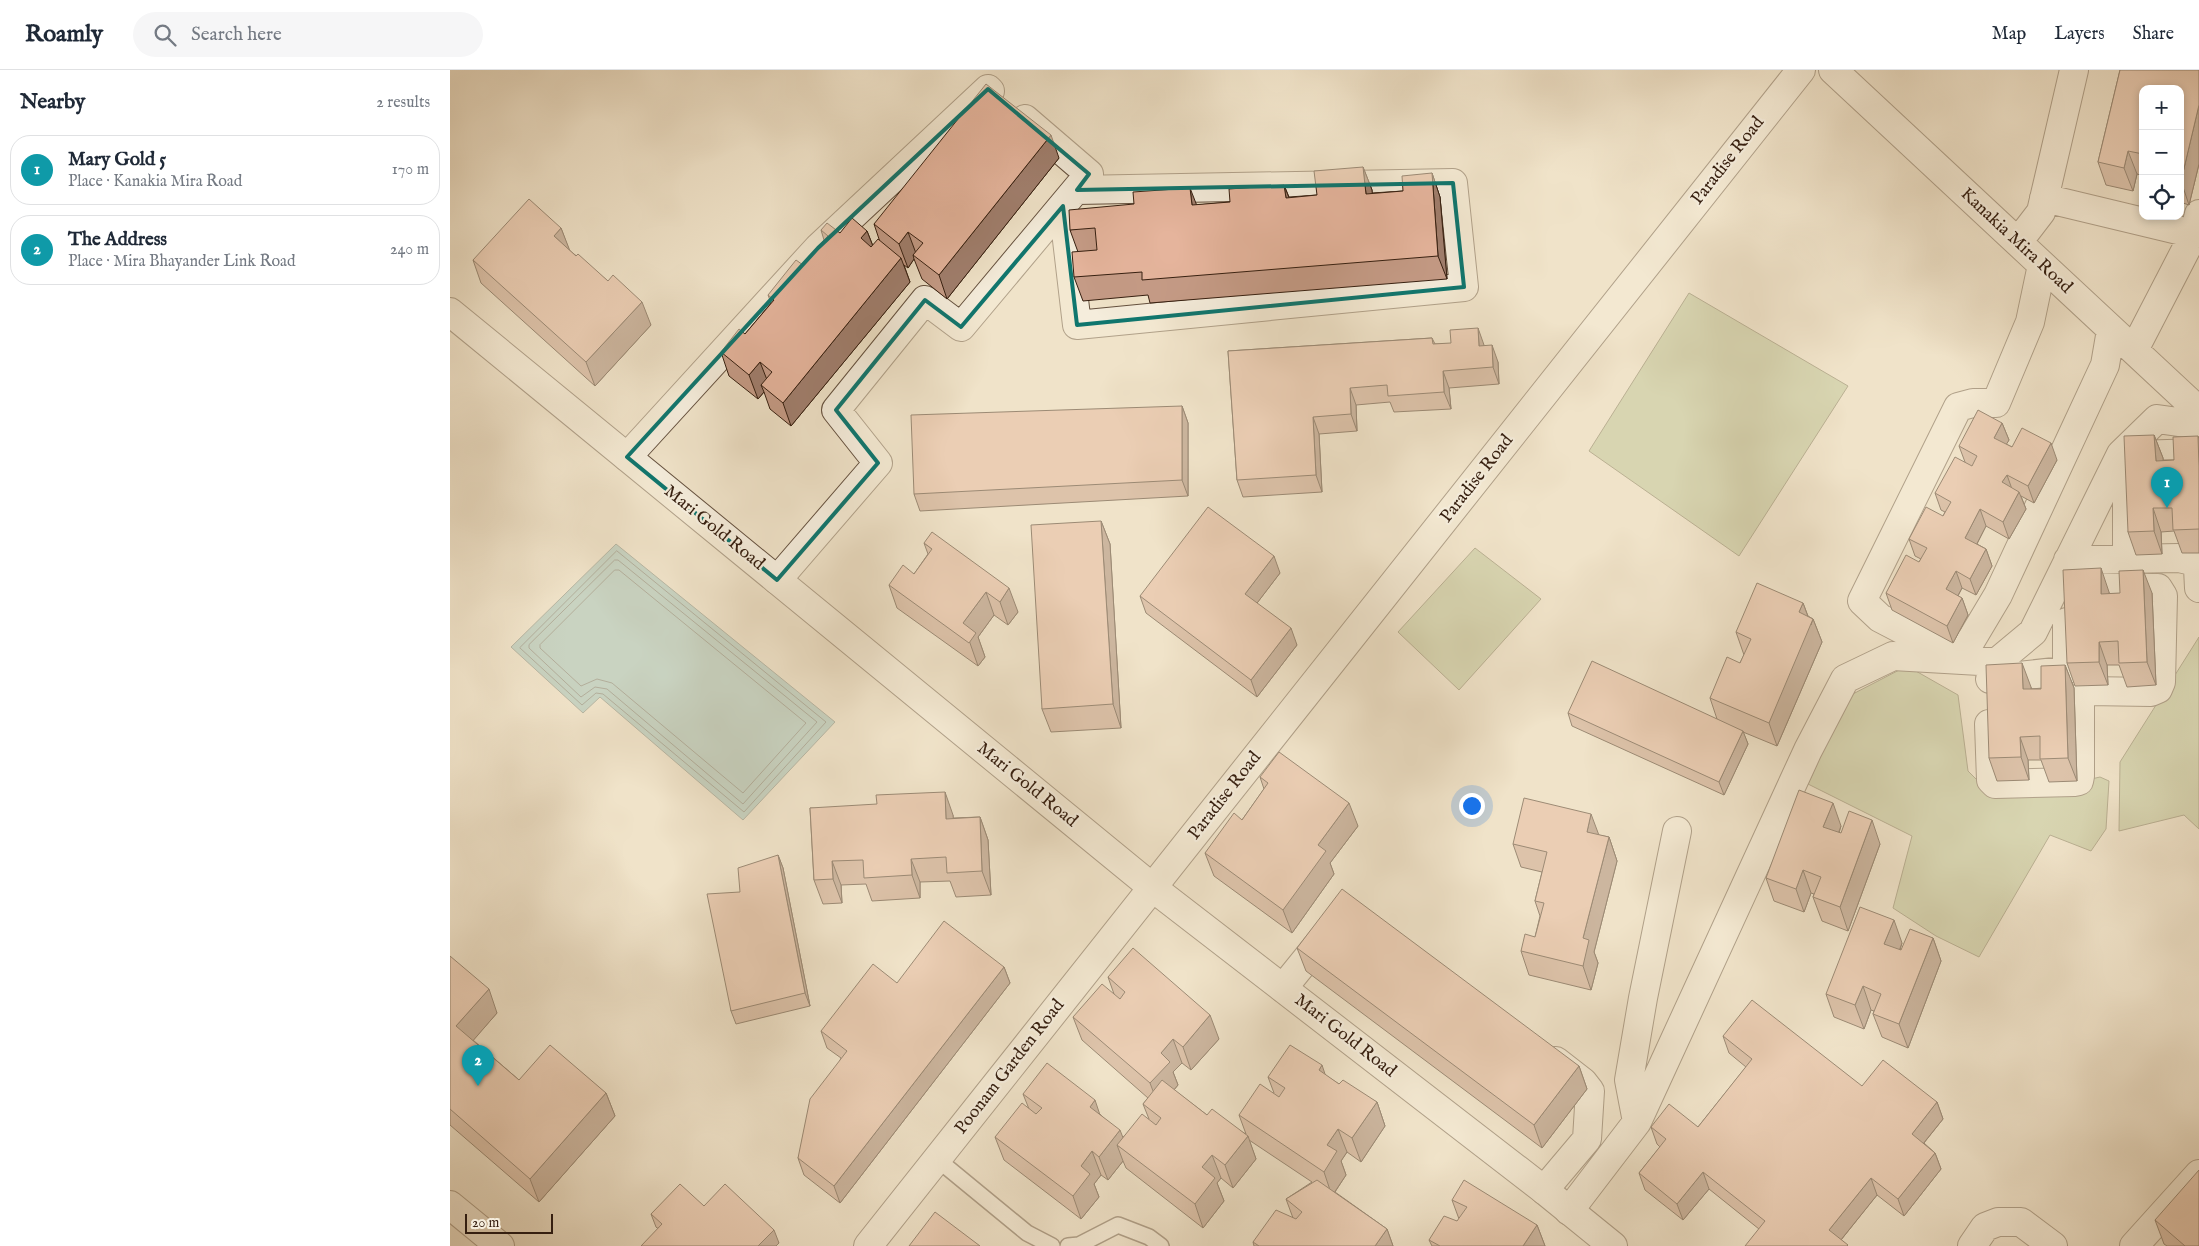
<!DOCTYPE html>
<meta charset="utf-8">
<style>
:root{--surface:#fff;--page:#f6f6f7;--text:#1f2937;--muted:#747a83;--line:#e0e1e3;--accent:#8f2418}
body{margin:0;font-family:"IM FELL English",serif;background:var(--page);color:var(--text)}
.controls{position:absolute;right:15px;top:15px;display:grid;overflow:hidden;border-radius:10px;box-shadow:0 2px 8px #0003}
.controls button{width:45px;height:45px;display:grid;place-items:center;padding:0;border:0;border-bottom:1px solid var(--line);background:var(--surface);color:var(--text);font:25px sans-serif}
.scale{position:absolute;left:15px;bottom:12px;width:88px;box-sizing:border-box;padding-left:5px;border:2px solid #361f10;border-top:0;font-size:14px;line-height:18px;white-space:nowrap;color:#361f10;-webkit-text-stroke:4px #f5eddc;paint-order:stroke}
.you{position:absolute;left:1021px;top:735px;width:18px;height:18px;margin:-12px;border:4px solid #fff;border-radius:50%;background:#1a73e8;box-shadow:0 0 0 8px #1a73e833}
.badge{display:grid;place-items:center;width:32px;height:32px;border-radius:50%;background:var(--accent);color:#fff;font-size:16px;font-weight:700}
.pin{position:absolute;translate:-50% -41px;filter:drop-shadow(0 1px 2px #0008)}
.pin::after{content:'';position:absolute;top:26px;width:18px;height:15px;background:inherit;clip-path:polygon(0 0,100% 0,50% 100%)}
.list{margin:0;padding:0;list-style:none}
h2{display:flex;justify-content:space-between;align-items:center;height:65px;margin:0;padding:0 20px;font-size:21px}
h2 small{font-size:16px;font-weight:400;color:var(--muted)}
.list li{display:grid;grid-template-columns:32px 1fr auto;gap:15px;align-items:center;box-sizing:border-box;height:70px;margin:0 10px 10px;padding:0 10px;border:1px solid var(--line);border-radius:20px}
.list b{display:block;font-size:19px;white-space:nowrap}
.list p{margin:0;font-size:16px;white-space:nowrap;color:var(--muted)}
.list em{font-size:16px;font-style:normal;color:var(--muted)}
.icon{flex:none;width:28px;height:28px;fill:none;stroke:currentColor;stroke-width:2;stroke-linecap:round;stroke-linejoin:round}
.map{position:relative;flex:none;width:1749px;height:1176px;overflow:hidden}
header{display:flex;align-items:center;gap:30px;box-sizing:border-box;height:70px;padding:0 25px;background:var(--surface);border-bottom:1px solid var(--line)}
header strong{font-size:24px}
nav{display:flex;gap:28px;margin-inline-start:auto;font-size:18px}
.search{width:350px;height:45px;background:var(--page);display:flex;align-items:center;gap:12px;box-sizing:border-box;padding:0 18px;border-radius:28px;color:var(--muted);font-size:19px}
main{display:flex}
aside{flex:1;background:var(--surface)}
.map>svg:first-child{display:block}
</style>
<header>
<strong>Roamly</strong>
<div class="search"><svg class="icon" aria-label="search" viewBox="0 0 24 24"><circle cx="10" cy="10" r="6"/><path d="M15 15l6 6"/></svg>Search here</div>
<nav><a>Map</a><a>Layers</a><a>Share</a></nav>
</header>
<main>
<aside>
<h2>Nearby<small>2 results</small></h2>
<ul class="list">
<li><span class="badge" style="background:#0f9aa8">1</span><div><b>Mary Gold 5</b><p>Place · Kanakia Mira Road</p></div><em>170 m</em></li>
<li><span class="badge" style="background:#0f9aa8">2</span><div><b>The Address</b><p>Place · Mira Bhayander Link Road</p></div><em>240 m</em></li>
</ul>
</aside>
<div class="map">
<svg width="1749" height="1176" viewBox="0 0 1749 1176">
<rect width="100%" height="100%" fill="#f0e3c9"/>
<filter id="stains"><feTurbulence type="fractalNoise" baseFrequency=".004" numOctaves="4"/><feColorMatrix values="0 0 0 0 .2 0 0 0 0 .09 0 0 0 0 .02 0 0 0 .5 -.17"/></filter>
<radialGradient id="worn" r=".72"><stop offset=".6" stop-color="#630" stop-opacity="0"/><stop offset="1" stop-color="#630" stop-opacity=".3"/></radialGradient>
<path fill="#bbc395" stroke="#787152" d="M1239,223l159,93 -109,170 -150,-105z
M1025,478l66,51 -82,91 -61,-58z
M1749,567v192l-15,-14 -65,16 1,-69z
M1457,596l51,29 10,76 17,17 28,9 87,-20 9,4 -3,48 -15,22 -41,-16 -71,122 -43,-21 -43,-28 19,-72 -104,-52 39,-87z"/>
<path fill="#9abeb8" stroke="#727e75" d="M166,474l219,178 -92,98 -143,-123 -17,16 -72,-66z"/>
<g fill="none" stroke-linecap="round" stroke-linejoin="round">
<path stroke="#686e64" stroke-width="1" d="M167,481l209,171 -82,90 -141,-118 -7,-1 -14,12 -62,-57z
M165,490h3l199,162 -74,82 -136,-115 -12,-2 -14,10 -52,-49v-3z
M165,500h4l187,153 -63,70 -131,-110 -15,-4 -16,7 -41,-38v-3z"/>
<g stroke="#64503e" stroke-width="18">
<path id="service" d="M487,1089l90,74 25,13
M618,1176l11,-1 39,-20 31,12 12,9"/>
</g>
<g stroke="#64503e" stroke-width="30">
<path id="minor" d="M1383,0l366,341
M1594,128l150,36
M613,136l14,119 387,-38 -11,-104 -376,7
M1568,172l23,-30 33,-142
M1592,195l-12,57 -34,81h-23l-15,4 -96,194 18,17 50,26 26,3 14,-5 28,-47 107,-230 6,-35
M1684,280l60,-116 5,-20
M177,387l191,-209 170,-159 2,2
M1677,489v-100l9,-4 63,-2
M1618,490l111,-2 13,3 6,7 1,20
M327,510l101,-117 -42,-53 89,-110 36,27 128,-153 -64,-55
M1540,609l74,-8 3,-3v-46
M1539,654l2,56 4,4 79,-2 5,-1 1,-5v-77l8,-8 63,1 7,-3 3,-7 2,-86 -5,-8 -87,-1
M833,918l43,-53
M1187,1052l-8,-42 14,-82 34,-167
M1094,1120l43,-51 3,-48 -7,-9 -27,-21
M0,1135l50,41
M1119,1141l68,-89 171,-372 37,-71 48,-23 104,6 36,-30 88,-178 36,-35 42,6
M418,1176l933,-1176
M1522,1176l13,-19 13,-5h23l32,24
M1684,1176l65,-72"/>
</g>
<g stroke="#64503e" stroke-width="30">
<path id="tertiary" d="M0,242l703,576 391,302 69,56"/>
</g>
<use href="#service" stroke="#f5eddc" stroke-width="15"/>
<use href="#minor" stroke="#f5eddc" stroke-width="28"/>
<use href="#tertiary" stroke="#f5eddc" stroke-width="28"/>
</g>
<path fill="#c59b86" stroke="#361f10" d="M1670,0h79v94l-10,41 -9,-3v-113h-37v87l-6,-2 -4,17 -27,-6 -8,-23z
M609,88l-112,141 -25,-20 -8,-20 -6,9 -4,-3 6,17 -119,144 -21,-17 -6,-17 -6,7 -29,-23 -8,-24 24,-18 26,-31 -3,-8 35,-30 21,-25 -3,-10 19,3 27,-2 6,15 7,-4 -6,-18z
M913,97l9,23v3l31,-2 29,-18 8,24 7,82 -297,24 -2,-8 -65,6 -9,-24 4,-25 -8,-22 127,-25 33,-3 54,-17 5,12 28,-2z
M111,158l8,22 39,31 43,44 -56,61 -114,-103 -8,-23z
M982,268l3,6 49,1v1l14,16 1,22 -50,4 2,21 -57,3 -4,-10 -34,3 1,26 -38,3 3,58 -79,5 -6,-17 -9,-129z
M732,336l6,17v73l-268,15 -6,-17z
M1552,353l7,17 -3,4 6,3 45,13 -23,43 -13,-7 5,13 -17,30 -23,-13 -9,18 9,5 6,17 -16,29 -14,-7 -4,8 4,2 6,17 -15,28 -61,-33 -6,-17 33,-31 2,-3 -6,-3 -6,-17 34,-23 2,-4 -4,-2 -6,-17 30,-31 -6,-16z
M1704,365l9,23v2h11l24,-24 1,3v114h-17l-8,-22 -13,1 1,22 -26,1 -8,-23z
M651,451l9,23 11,184 -70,4 -9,-23z
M474,473l94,69 -10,13 -14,-10 -16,22 7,20 -7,9 -81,-58 -8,-23 25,-11 14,-20z
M830,503l-23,30 40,42 -40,52 -111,-84 -6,-17z
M1659,522v2l43,-1 4,92 -29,2 -8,-22h-12l1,20 -33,1 -8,-23z
M1353,533l5,13 5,3 9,23 -45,104 -34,-14 5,12 -24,51 -152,-69 -4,-13 149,6 -7,-21 30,-35 4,-8 -8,-23z
M1615,595l9,23 3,93 -28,1 -8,-22h-13l1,20 -32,1 -8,-23 42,-71v2h10z
M810,707l98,49 -28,37 4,11 -42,59 -78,-57 -9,-23 37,-33 22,-31z
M360,738l143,7v3l27,-1 8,23 3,55 -35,2 -6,-16 -30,1v16l-48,3 -6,-17 -25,1 1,18 -19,1 -9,-24z
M1391,756l-2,7 41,11 -32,87 -26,-10 -9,-24 1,-3 -3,-1 -7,19 -30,-11 -8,-23z
M1148,765l11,2 8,24 -23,91 4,11 -7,27 -62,-15 -8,-24 14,-14 5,-21 -5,-15 7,-29 -21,-5 -8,-23z
M328,785l5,13 27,138 -74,18 -5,-13 9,-119z
M1483,868l8,23 -33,87 -26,-11 -9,-23 1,-3 -3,-1 -7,19 -30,-12 -8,-23 76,-51 -2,7h1z
M847,878l282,118 8,23 -45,59 -236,-177z
M0,886l47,57 -24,27 46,40 87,13 9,23 -76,86 -89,-77z
M554,897l6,16 -170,220 -36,-28 -6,-17 43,-100 -14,-10 -6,-17 76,-48z
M658,907l111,62 -28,31 -9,-7 -9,9 5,13 -4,5 33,25 39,19 -7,-19 35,-22 -6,-16 57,-2 14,9 38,18 8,24 -24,36 -14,-10 -6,9 5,14 -11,17 52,37 6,17h-139l-1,-4 40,-24 -7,-19 26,-17 -63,-42 7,19 -23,29 -12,-10 -4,5 7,18 -21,27 -77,-60 -3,-7 -15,19 -7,-5 -7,9 5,13 -18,22 -77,-59 -9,-23 34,-28 -6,-15 77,20 23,23 26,-18 -6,-15 5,-6 -66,-58 -9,-23 41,-23z
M1273,966l139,50 75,16 6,17 -19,24 11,10 6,16 -37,47 -27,-21 -36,45 -82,-11 -50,-40 -26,31 -38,-30 -6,-17 21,-26 -3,-3 -6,-17h47l48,-60 -17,-14z
M1002,1130l85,25 8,21h-113l-3,-6 28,-19 2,-2z
M254,1136l75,37 -122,-15 -1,-1 -5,-13z
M1705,1150l44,26h-32l-3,-2z"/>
<path fill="#a07e6d" stroke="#361f10" d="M1749,35v59l-10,41 -8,-24z
M601,65l8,23 -112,141 -8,-24z
M1678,81l9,23 -4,17 -9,-23z
M913,97l9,23 2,27 -8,-23z
M982,103l8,24 7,82 -9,-23z
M834,115l9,23 -7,-10z
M740,118l9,23 -7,-6z
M111,158l9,23 -16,-15z
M417,161l9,23 -15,-16z
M458,162l9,24 -4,-1 1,4 -6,9 -9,-24z
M451,188l9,24 -119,144 -8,-23z
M192,232l9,23 -56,61 -9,-24z
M1028,258l6,17 1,18 -6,-17z
M1042,275l6,17 1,22 -6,-17z
M310,292l9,23h-8l3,7 -6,7 -9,-24z
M993,301l6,17 2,21 -7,-17z
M900,318l6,17 1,26 -6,-17z
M732,336l6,17v73l-6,-16z
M863,347l6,17 3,58 -6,-17z
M1552,353l7,17 -9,15 -6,-17z
M1704,365l9,23 1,26 -8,-23z
M1601,373l6,17 -23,43 -6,-17z
M1557,405l6,17 -11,-10z
M1569,422l7,17 -17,30 -6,-17z
M1703,438l8,24 1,22 -8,-23z
M1530,439l6,17 -15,29 -6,-17z
M651,451l9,23 11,184 -8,-24z
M1536,479l6,17 -16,29 -6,-16z
M824,486l6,17 -29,38 -6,-17z
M1651,498l8,24 1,25 -9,-23z
M1693,500l9,23 4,92 -9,-23z
M1506,501l6,17 -10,18 -6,-17z
M559,518l9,24 -10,13 -8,-23z
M536,522l8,23 -16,22 7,20 -7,9 -15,-43z
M1512,528l6,17 -15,28 -6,-17z
M1353,533l8,22 2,-6 9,23 -45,104 -8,-23 30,-111z
M841,558l6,17 -40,52 -6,-17z
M1649,572l8,23 1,20 -9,-23z
M1572,593l9,24 1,26 -9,-24z
M1615,595l9,23 3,93 -9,-23z
M1293,661l5,13 -24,51 -5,-13z
M1570,667l8,23 1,20 -8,-23z
M495,722l8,23 2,27 -9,-23z
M899,733l9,23 -28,37 4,11 -42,59 -9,-23 35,-65z
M1383,733l8,23 -9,24 -9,-23z
M1141,744l9,24 -13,-6z
M530,747l8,23 3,55 -9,-24z
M1422,750l8,24 -32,87 -8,-24z
M1159,767l8,24 -23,91 4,11 -7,27 -8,-24v-28z
M328,785l5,13 27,138 -5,-13z
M461,789l9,23v16l-8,-23z
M382,791l9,24 1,18 -9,-24z
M1353,800l8,23 -7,19 -8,-23z
M1444,850l8,23 -9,24 -9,-23z
M1483,868l8,23 -33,87 -9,-24z
M554,897l6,16 -170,220 -6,-17z
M1413,916l8,24 -7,19 -9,-24z
M39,919l8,24 -32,37 -9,-24z
M760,945l9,24 -28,31 -8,-23z
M723,969l9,24 -9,9 5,13 -19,22 -9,-24 11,-30z
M872,995l8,24 -11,-19z
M1129,996l8,23 -45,59 -8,-23z
M156,1023l9,23 -76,86 -9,-23z
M645,1030l8,24 -13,-17z
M927,1032l8,24 -24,36 -9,-24z
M1487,1032l6,17 -25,31 -6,-16z
M888,1059l9,23 -6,9 5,14 -14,21 -8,-24 3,-27z
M670,1060l9,23 -12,-8 6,16 -15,19 -9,-23z
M798,1066l8,23 -23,29 -8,-23z
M642,1081l9,24 -7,9 5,13 -18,22 -8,-23 8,-30z
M1485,1083l6,16 -37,47 -6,-17z
M762,1085l9,23 -4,5 7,18 -21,27 -8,-24 7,-37z
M1253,1102l6,17 -26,31 -6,-16z
M1421,1108l6,17 -41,51 -7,-16z
M1087,1155l8,21h-22z
M937,1159l6,17h-18z
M324,1160l5,13 -3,3h-18z"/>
<path fill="#e5b49c" stroke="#361f10" d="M1670,0h79v35l-18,76 -1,-92h-37v65l-15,-3 -4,17 -26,-6z
M536,14l65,51 -112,140 -26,-20 10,-12 -15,-11 -9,12 -25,-20z
M913,97l3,27 37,-3 -1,-15 30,-3 6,83 -296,24v-8l-68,5 -2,-25 25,-2 -2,-22 -25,2 -1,-20 65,-6 -1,-12 57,-4 2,17 38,-3 -1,-13 55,-4 2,13 31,-3 -3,-24z
M79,129l32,29 -7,8 22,20 2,-2 30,27 5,-6 29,27 -56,60 -113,-102z
M402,148l15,13 -6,7 10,9 7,-8 23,19 -118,145 -22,-18 11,-13 -12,-10 -11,13 -28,-23 18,-23 6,5 29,-34 -6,-5 28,-35 7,5 25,-29 -7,-6 6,-7 13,10z
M1028,258l1,18 13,-1 1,22 -50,4 1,21 -56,4 -1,-11 -37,3 1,26 -38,3 3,58 -79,5 -9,-129 204,-13 1,6 18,-1 -1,-13z
M732,336v74l-268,14 -3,-79z
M1528,340l24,13 -8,15 18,9 10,-19 29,15 -23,43 -21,-11 -5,7 17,10 -16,30 -23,-13 -15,29 21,11 -16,30 -14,-8 -10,18 16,9 -15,28 -61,-33 20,-38 13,7 8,-14 -18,-9 17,-32 17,9 8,-14 -16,-9 20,-36 17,9 5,-10 -18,-10z
M1704,365l2,26 18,-1 -1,-23 25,-1 1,30v63l-26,1 -1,-22h-19l1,23 -26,1 -4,-96z
M758,437l66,49 -29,38 46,34 -40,52 -111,-84z
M651,451l12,183 -71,5 -11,-184z
M482,462l77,56 -9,14 -14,-10 -23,31 13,10 -7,10 -80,-58 14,-20 11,9 18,-25 -8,-6z
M1651,498v26l19,-1 -1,-22 24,-1 4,92 -28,1 -1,-22 -19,1v20l-32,1 -4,-93z
M1307,513l46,20 -4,9 14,7 -44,104 -59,-25 17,-41 13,6 11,-24 -15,-7z
M1142,591l151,70 -24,51 -151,-69z
M1572,593l1,26h18v-23l24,-1 3,93 -28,1v-23l-20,1 1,20 -32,1 -3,-93z
M829,682l70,51 -31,42 8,6 -43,59 -78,-57 29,-40 8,7 26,-37 -8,-6z
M1349,720l34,13 -10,24 18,6 8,-22 23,9 -32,87 -27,-10 8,-20 -18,-7 -7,19 -30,-11z
M495,722l1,27 34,-2 2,54 -35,2 -1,-16 -35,2 1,16 -48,3 -1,-18 -31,1 1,18 -19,1 -4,-72 67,-4 -1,-9z
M1074,728l67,16 -4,18 22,5 -26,101 6,2 -6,26 -62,-15 4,-17 10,3 9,-34 -9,-2 12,-49 -34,-8z
M328,785l27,138 -74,18 -24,-117 33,-2 -2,-24z
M892,819l237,177 -45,59 -237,-177z
M1410,837l34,13 -10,24 17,6 9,-21 23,9 -34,86 -26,-10 8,-20 -18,-8 -8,19 -29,-11z
M494,851l60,46 -170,219 -36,-28 12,-59 37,-48 -26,-20 52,-67 24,19z
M683,878l77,67 -27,32 -10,-8 -12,14 9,9 -20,21 -77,-66 29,-33 18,15 5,-7 -17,-15z
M0,886l39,33 -33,37 63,54 31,-35 56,48 -76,86 -80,-70z
M1302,930l110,86 21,-26 54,42 -25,32 23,19 -37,46 -27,-21 -42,52 19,15 -1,1h-102l20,-25 -62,-49 -26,32 -38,-31 27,-34 -15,-12 18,-23 29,23 54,-68 -29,-23z
M840,975l32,20 -3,5 20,14 4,-4 34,22 -25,36 -14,-9 -11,16 10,6 -13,21 -85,-57 21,-31 19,13 6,-9 -17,-11z
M597,993l48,37 -5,7 30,23 -21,27 -7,-6 -11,15 9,8 -17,22 -78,-59 27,-34 14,11 6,-6 -19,-14z
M712,1010l45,35 5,-6 36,27 -23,29 -13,-10 -10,12 13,11 -20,26 -78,-59 25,-31 14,11 5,-7 -18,-14z
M1749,1100v76h-14l-30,-26z
M867,1110l70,49 -12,17h-116l-6,-4 23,-32 20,9 6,-7 -16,-13z
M1014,1110l73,45 -14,21h-83l-11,-6 15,-24 13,5 10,-14 -15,-7z
M230,1114l24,22 21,-22 49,46 -16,16h-117l21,-22 -11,-10z
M485,1142l45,34h-71z"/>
<path d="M0 0H1749V1176H0ZM538,19l101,85 -12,16 376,-7 11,104 -387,38 -14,-119 -102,121 -36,-27 -89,110 42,53 -101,117 -150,-123 191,-209z" fill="#f0e3c9" fill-opacity=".55" fill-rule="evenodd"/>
<path fill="none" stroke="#0f766e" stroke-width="4" stroke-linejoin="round" d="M538,19l101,85 -12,16 376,-7 11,104 -387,38 -14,-119 -102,121 -36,-27 -89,110 42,53 -101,117 -150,-123 191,-209z"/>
<g text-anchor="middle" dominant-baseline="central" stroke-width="4.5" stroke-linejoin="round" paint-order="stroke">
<g font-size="18" fill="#361f10" stroke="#f5eddc">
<text transform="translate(1278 91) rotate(-52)">Paradise Road</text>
<text transform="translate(1566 171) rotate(43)">Kanakia Mira Road</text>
<text transform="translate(1027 409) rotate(-52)">Paradise Road</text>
<text transform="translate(264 458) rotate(39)">Mari Gold Road</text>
<text transform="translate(577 715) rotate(39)">Mari Gold Road</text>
<text transform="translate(775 726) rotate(-52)">Paradise Road</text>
<text transform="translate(895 966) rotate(38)">Mari Gold Road</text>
<text transform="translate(560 997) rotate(-52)">Poonam Garden Road</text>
</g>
</g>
<rect width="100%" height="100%" filter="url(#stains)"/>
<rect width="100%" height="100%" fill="url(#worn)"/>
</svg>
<div class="controls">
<button>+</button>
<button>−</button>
<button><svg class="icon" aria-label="locate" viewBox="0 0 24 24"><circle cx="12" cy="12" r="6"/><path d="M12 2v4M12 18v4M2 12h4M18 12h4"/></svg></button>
</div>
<div class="scale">20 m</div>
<div class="you"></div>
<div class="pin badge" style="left:1717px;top:438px;background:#0f9aa8">1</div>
<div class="pin badge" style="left:28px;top:1016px;background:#0f9aa8">2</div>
</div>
</main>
